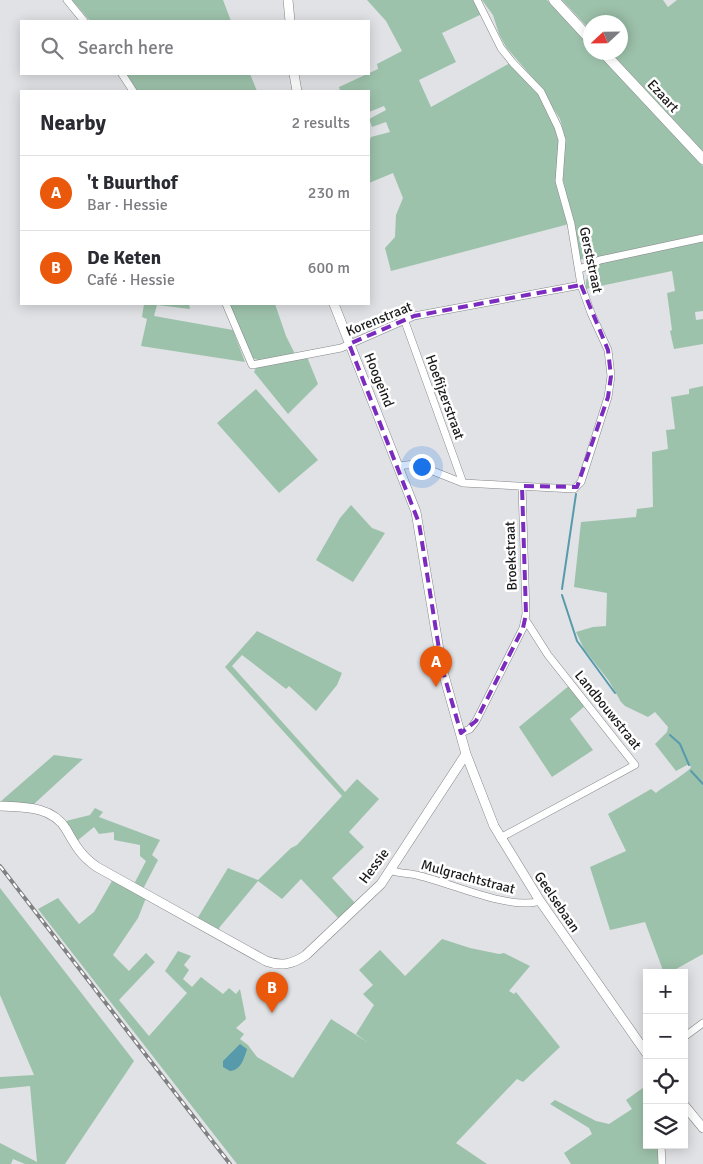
<!DOCTYPE html>
<meta charset="utf-8">
<style>
:root{--surface:#fff;--page:#f7f7f7;--text:#2b2b33;--muted:#7c7c81;--line:#e1e1e2;--accent:#ea580c}
body{margin:0;font-family:Signika,sans-serif;background:var(--page);color:var(--text)}
.controls{position:absolute;right:15px;bottom:15px;display:grid;overflow:hidden;border-radius:0px;box-shadow:0 2px 12px #0003}
.controls button{width:45px;height:45px;display:grid;place-items:center;padding:0;border:0;border-bottom:1px solid var(--line);background:var(--surface);color:var(--text);font:25px sans-serif}
.compass{position:absolute;left:583px;top:15px;width:45px;height:45px;border-radius:50%;background:var(--surface);box-shadow:0 2px 12px #0003;rotate:248deg}
.you{position:absolute;left:421px;top:466px;width:18px;height:18px;margin:-12px;border:4px solid #fff;border-radius:50%;background:#1a73e8;box-shadow:0 0 0 8px #1a73e833}
.badge{display:grid;place-items:center;width:32px;height:32px;border-radius:50%;background:var(--accent);color:#fff;font-size:16px;font-weight:700}
.pin{position:absolute;translate:-50% -41px;filter:drop-shadow(0 1px 2px #0008)}
.pin::after{content:'';position:absolute;top:26px;width:18px;height:15px;background:inherit;clip-path:polygon(0 0,100% 0,50% 100%)}
.list{margin:0;padding:0;list-style:none}
h2{display:flex;justify-content:space-between;align-items:center;height:65px;margin:0;padding:0 20px;font-size:21px}
h2 small{font-size:16px;font-weight:400;color:var(--muted)}
.list li{display:grid;grid-template-columns:32px 1fr auto;gap:15px;align-items:center;box-sizing:border-box;height:75px;padding:0 20px;border-top:1px solid var(--line)}
.list b{display:block;font-size:19px;white-space:nowrap}
.list p{margin:0;font-size:16px;white-space:nowrap;color:var(--muted)}
.list em{font-size:16px;font-style:normal;color:var(--muted)}
.icon{flex:none;width:28px;height:28px;fill:none;stroke:currentColor;stroke-width:2;stroke-linecap:round;stroke-linejoin:round}
.map{position:relative;flex:none;width:703px;height:1164px;overflow:hidden}
.search{position:absolute;background:var(--surface);box-shadow:0 2px 12px #0003;left:20px;top:20px;width:350px;height:55px;display:flex;align-items:center;gap:12px;box-sizing:border-box;padding:0 18px;border-radius:0px;color:var(--muted);font-size:19px}
.panel{position:absolute;background:var(--surface);box-shadow:0 2px 12px #0003;left:20px;top:90px;width:350px;height:215px;border-radius:0px}
.map>svg:first-child{display:block}
</style>
<div class="map">
<svg width="703" height="1164" viewBox="0 0 703 1164">
<rect width="100%" height="100%" fill="#e0e2e5"/>
<path fill="#9dc2ab" d="M72,0h151l8,21h-141z
M367,0h108l7,14 -40,19 14,29 -37,18 12,27 79,-44 31,32 15,32 3,15 -2,39 12,43 -178,47 -6,-23 10,-11 1,-22 7,-17 -10,-25 -24,10v-41l2,-5 19,-5 -4,-10 -14,5 -3,-8 17,-9 -2,-4 -15,6v-21h-29l-1,-4 39,-18 -1,-5 25,-13 -16,-30z
M482,0h65l43,46v6l7,1 106,113v68l-118,26 -5,-1 -17,-79 2,-42 -5,-19 -23,-36 -31,-36 -7,-13 -6,-19z
M562,0h101l5,7 9,-7h26v151l-92,-98 9,-1v-30h-30v8z
M125,74h125l7,17h-121z
M703,241v70l-8,1 1,8 7,-1v25l-29,5 -4,-18 2,-1 -5,-37 8,-2 -3,-20 -86,18c-1,-12 3,-20 13,-26z
M144,304h45l1,5 -33,-4 -3,11 79,14 12,32 -104,-16 6,-27 -5,-2z
M223,304h52l11,32 9,18 -34,7 -9,-3z
M307,357l11,27 -30,30 -34,-42 2,-4z
M703,386v568l-34,19h-5l-19,-51 -35,8 -20,-63 36,-16 -18,-37 43,-25 5,4c7,-6 33,-21 35,-26l-2,-3 -13,7 -21,-27 12,-12 1,-5 -13,-15 -7,5 -23,-11 -4,-4 -12,-21 -25,-32 -8,-17 17,-5 13,-1 1,-33 -33,-6 7,-65 55,-5 1,-8 16,-2 -1,-55 16,-3 -2,-19 9,-1 -4,-32 18,-3v-5z
M256,389l62,71 -39,33 -62,-70z
M351,505l21,23 13,5 -32,49 -37,-22 24,-42z
M257,631l85,42 -5,12 -21,26 -27,-25 -3,3 -44,-34 -10,11 113,126 12,-13 22,20 -30,33 15,15 -32,31 24,26 -17,15 -38,-40 -19,20 -24,-18 -39,47 1,3 -23,-12 31,-51 30,12 33,-32 6,-3 45,-49 -117,-129z
M570,685l16,20 -16,14 23,31 -41,27 -33,-50z
M54,755l29,4 -49,45 -34,-2z
M95,808l8,4 -4,5 61,23 -8,15 6,5 -15,29 -9,-5 12,-23 -6,-5v-11l-26,-5v-8l-15,2 -5,-7 -17,14 -11,-20 24,-6z
M112,881l34,17 -8,20 -25,37 16,16 17,-18 9,9 -36,38 30,36 38,-43 -22,-22 13,-20 13,5 -7,9 5,5 -6,9 9,8 9,-10 22,17 6,-6 7,6 4,-5 6,30 -10,9 8,6 -4,5 8,6 9,12 36,21 38,-59 36,23 -11,-8 18,-29 -11,-11 10,-9 -14,-15 21,-20 25,26 37,-37 28,9 29,6 5,-1 26,13 -21,25 5,3 2,-2 44,55 -37,35 -6,-3 -61,64 31,21h-250l-199,-255 20,-11 21,26 15,-12z
M0,888l134,173 -69,103h-40l-12,-5 -2,5h-11v-21l37,19 -7,-76 -30,3v-12l34,-2 -34,-80z
M647,1085v60h12l1,19h-89l-7,-11 28,-19 -3,-6 -39,-24 5,-4 41,21 13,3 23,-15 -6,-9z"/>
<path fill="#579aac" d="M240,1044l7,5c-3,10 -6,21 -17,22l-7,-4v-6z"/>
<g fill="none" stroke-linecap="round" stroke-linejoin="round">
<path stroke="#579aac" stroke-width="2" d="M562,589l14,-95
M562,595l15,46 38,52
M670,735l10,9 9,21
M691,771l12,13"/>
<g stroke="#848588" stroke-width="8">
<path id="minor" d="M67,0l17,21
M122,74l11,17
M580,269l20,-9 103,-22
M226,304l26,61 89,-17 73,-32 167,-31
M404,319l59,164
M398,466l17,-2 48,19 111,6 7,-7 27,-85 3,-21 -3,-26 -17,-37 -10,-28 -10,-61 -12,-43 3,-41 -4,-13 -17,-35 -28,-29 -12,-15 -24,-48
M461,733l9,-4 6,-8 47,-93 3,-14 -4,-128
M500,838l135,-73 -87,-110 -23,-36
M390,870c10,4 20,3 30,6 31,7 91,35 120,25
M684,1037l19,-14
M661,1145l1,19"/>
</g>
<g stroke="#848588" stroke-width="10">
<path id="tertiary" d="M288,0l2,21
M294,74l3,17
M334,304l82,208 26,156 24,86 28,72 46,75 107,153
M0,806c24,1 52,0 66,23 9,16 15,27 31,38l169,94c15,6 27,3 40,-6l75,-71 85,-130
M684,1105l19,23"/>
</g>
<g stroke="#848588" stroke-width="11">
<path id="secondary" d="M554,0l36,39
M603,52l100,107"/>
</g>
<use href="#minor" stroke="#fff" stroke-width="7"/>
<use href="#tertiary" stroke="#fff" stroke-width="9"/>
<use href="#secondary" stroke="#fff" stroke-width="10"/>
<g stroke="#808183" stroke-width="4">
<path id="rail" d="M0,866l230,298"/>
</g>
<use href="#rail" stroke="#fff" stroke-width="2" stroke-dasharray="5.5" stroke-linecap="butt"/>
</g>
<path fill="none" stroke="#7b2cbf" stroke-width="4" stroke-dasharray="10 6" stroke-linejoin="round" d="M581,285l27,65 3,26 -3,21 -31,90 -55,-1 4,128 -3,14 -47,93 -15,12 -19,-65 -23,-145 -70,-179 65,-28z"/>
<g text-anchor="middle" dominant-baseline="central" stroke-width="5" stroke-linejoin="round" paint-order="stroke">
<g font-size="14" fill="#1b1b1c" stroke="#fff">
<text transform="translate(663 96) rotate(47)">Ezaart</text>
<text transform="translate(591 260) rotate(78)">Gerststraat</text>
<text transform="translate(379 319) rotate(-22)">Korenstraat</text>
<text transform="translate(379 380) rotate(68)">Hoogeind</text>
<text transform="translate(445 397) rotate(70)">Hoefijzerstraat</text>
<text transform="translate(511 556) rotate(-92)">Broekstraat</text>
<text transform="translate(608 710) rotate(51)">Landbouwstraat</text>
<text transform="translate(374 866) rotate(-53)">Hessie</text>
<text transform="translate(468 877) rotate(15)">Mulgrachtstraat</text>
<text transform="translate(557 902) rotate(56)">Geelsebaan</text>
</g>
</g>
</svg>
<div class="controls">
<button>+</button>
<button>−</button>
<button><svg class="icon" aria-label="locate" viewBox="0 0 24 24"><circle cx="12" cy="12" r="6"/><path d="M12 2v4M12 18v4M2 12h4M18 12h4"/></svg></button>
<button><svg class="icon" aria-label="layers" viewBox="0 0 24 24"><path d="M12 4l9 5-9 5-9-5zM3 14l9 5 9-5"/></svg></button>
</div>
<svg class="compass" viewBox="-18 -18 36 36"><path d="M0-13l5 13h-10z" fill="#e53935"/><path d="M0 13l5-13h-10z" fill="#7c7c81"/></svg>
<div class="you"></div>
<div class="pin badge" style="left:436px;top:687px">A</div>
<div class="pin badge" style="left:272px;top:1013px">B</div>
<div class="search"><svg class="icon" aria-label="search" viewBox="0 0 24 24"><circle cx="10" cy="10" r="6"/><path d="M15 15l6 6"/></svg>Search here</div>
<section class="panel">
<h2>Nearby<small>2 results</small></h2>
<ul class="list">
<li><span class="badge">A</span><div><b>'t Buurthof</b><p>Bar · Hessie</p></div><em>230 m</em></li>
<li><span class="badge">B</span><div><b>De Keten</b><p>Café · Hessie</p></div><em>600 m</em></li>
</ul>
</section>
</div>
